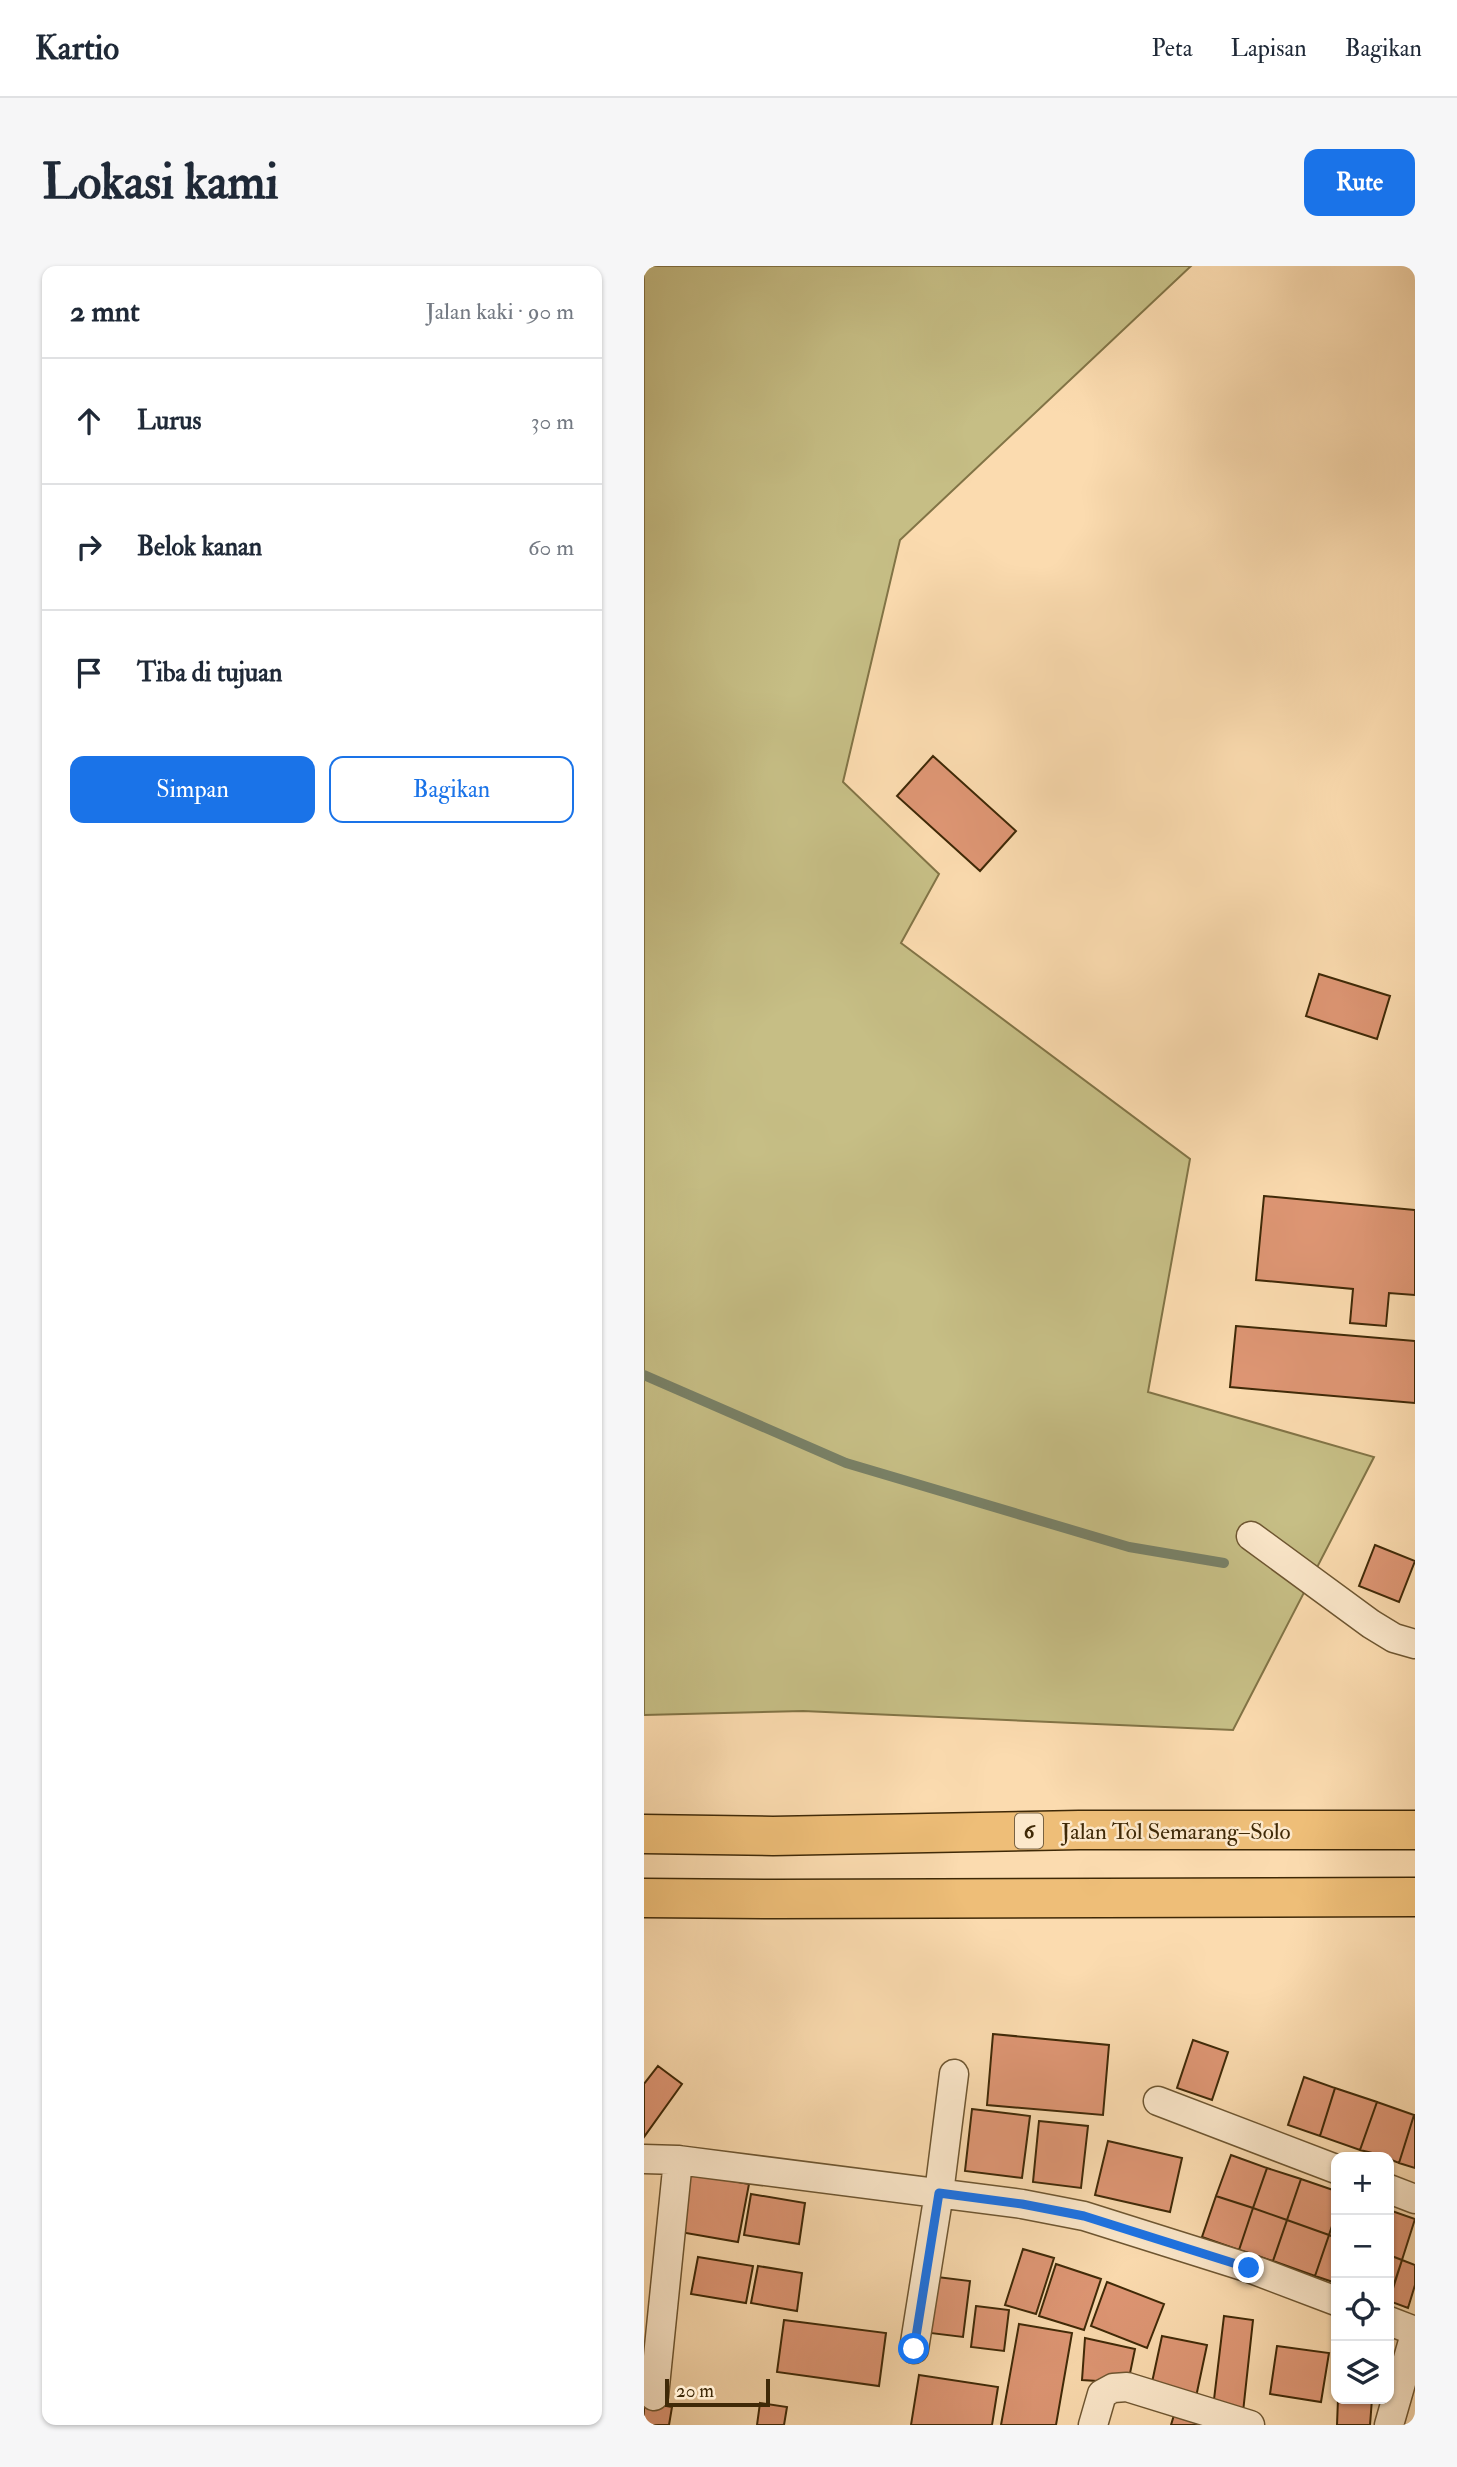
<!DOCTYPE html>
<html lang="id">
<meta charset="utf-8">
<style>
:root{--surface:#fff;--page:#f6f6f7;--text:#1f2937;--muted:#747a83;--line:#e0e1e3;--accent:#1a73e8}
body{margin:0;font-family:"IM FELL Double Pica",serif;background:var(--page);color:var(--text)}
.controls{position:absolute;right:21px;bottom:21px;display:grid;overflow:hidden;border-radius:14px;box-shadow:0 2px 5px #0004}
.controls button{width:63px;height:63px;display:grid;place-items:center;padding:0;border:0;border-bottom:2px solid var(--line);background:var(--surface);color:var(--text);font:35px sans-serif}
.scale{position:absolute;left:21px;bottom:18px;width:105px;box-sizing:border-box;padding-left:7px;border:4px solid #3f2907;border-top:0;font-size:19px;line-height:24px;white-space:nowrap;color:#3f2907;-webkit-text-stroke:5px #fce8cb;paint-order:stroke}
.stop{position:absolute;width:21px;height:21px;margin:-16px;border:5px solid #1a73e8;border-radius:50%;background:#fff}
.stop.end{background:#1a73e8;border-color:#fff;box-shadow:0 2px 7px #0008}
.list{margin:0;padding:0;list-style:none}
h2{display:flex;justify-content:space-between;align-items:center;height:91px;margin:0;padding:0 28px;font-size:30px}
h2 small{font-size:23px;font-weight:400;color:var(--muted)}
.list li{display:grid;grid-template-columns:46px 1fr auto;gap:21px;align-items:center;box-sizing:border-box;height:126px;padding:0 28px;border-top:2px solid var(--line)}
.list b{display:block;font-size:26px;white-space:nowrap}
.list em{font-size:23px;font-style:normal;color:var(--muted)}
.actions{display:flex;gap:14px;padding:21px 28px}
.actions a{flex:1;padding:16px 0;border:2px solid var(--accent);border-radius:14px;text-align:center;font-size:24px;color:var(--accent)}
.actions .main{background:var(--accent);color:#fff}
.icon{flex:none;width:38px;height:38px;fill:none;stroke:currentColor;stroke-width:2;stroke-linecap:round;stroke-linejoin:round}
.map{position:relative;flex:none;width:771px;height:2159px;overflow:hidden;border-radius:14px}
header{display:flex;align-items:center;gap:42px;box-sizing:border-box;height:98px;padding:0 35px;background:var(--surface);border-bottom:2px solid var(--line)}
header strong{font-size:33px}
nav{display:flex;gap:38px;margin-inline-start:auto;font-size:24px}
.intro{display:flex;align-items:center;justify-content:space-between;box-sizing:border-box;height:168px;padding:0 42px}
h1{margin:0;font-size:49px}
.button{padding:18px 32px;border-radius:14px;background:var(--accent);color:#fff;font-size:24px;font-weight:700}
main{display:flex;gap:42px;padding:0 42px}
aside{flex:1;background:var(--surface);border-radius:14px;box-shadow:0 2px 5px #0004}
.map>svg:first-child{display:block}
</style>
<header>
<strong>Kartio</strong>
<nav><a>Peta</a><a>Lapisan</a><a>Bagikan</a></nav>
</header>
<div class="intro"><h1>Lokasi kami</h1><a class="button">Rute</a></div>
<main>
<aside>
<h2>2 mnt<small>Jalan kaki · 90 m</small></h2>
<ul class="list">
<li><svg class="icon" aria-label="ahead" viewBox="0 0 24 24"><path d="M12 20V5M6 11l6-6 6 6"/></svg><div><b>Lurus</b></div><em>30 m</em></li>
<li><svg class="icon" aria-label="right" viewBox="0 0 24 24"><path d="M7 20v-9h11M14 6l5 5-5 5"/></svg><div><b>Belok kanan</b></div><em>60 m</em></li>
<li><svg class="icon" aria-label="arrive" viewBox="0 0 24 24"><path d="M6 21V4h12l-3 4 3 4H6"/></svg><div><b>Tiba di tujuan</b></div></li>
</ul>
<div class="actions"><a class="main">Simpan</a><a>Bagikan</a></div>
</aside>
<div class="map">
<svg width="771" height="2159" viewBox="0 0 771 2159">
<rect width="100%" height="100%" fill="#fbdbaf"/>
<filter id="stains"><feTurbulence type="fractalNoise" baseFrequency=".00286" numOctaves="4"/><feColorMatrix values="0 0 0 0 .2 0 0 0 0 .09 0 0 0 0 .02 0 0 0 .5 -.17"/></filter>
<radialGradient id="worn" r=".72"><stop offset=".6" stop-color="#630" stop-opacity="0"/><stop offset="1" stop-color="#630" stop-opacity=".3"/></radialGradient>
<path fill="#c6be85" stroke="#827446" stroke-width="2" d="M0,0h547l-291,274 -57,242 96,92 -38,69 289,216 -42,233 226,65 -141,273 -430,-19 -159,4z"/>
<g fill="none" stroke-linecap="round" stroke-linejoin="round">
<path stroke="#798167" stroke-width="10" d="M0,1109l202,88 283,84 95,16"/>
</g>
<path fill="#de9674" stroke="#3f2907" stroke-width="2" d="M289,490l83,75 -36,40 -83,-75z
M675,708l71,22 -13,43 -71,-23z
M620,930l151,14v85l-26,-2 -3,33 -36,-3 3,-34 -97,-9z
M592,1060l179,15v62l-185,-16z
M731,1279l40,16 -16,41 -40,-16z
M349,1768l116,11 -6,70 -116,-10z
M549,1774l35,12 -16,48 -35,-12z
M14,1800l24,18 -38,53v-53z
M660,1811l31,11 -15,48 -32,-11z
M691,1822l42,14 -17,48 -40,-14z
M733,1836l37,13 -15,48 -10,-4v-2l-29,-7z
M328,1843l58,7 -8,62 -57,-7z
M770,1849h1v53l-16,-5z
M395,1855l49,5 -7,62 -48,-6z
M464,1875l74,17 -12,54 -75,-17z
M587,1889l36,13 -14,40 -37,-12z
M623,1902l34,11 -14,41 -34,-12z
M46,1907l59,11 -11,58 -58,-10z
M657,1913l35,12v23l-7,21 -42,-15z
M107,1928l54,9 -6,41 -55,-9z
M572,1930l37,12 -14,42 -37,-13z
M609,1942l34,12 -14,41 -34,-11z
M745,1944l26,9 -13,41 -13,-5z
M692,1948v24l-7,-3z
M643,1954l42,15 -14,41 -42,-15z
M685,1969l7,3v45l-21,-7z
M379,1983l31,9 -18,56 -31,-9z
M745,1989l13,5 -13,39z
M54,1991l55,9 -7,37 -55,-9z
M758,1994l13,5v20l-7,23 -19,-7z
M412,1998l45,15 -17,51 -45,-14z
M114,2000l44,7 -5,38 -46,-8z
M285,2010l41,5 -7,56 -41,-5z
M463,2016l57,22 -17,44 -56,-22z
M332,2040l33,4 -5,41 -33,-4z
M580,2050l29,4 -10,92 -30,-4z
M140,2054l102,13 -7,53 -102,-14z
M375,2058l53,9 -16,92h-55z
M518,2070l45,9 -11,52 -45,-10z
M441,2072l50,11 -7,34 -46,-3z
M633,2080l52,7 -8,49 -51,-8z
M275,2109l79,12 -6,38h-81z
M694,2133h34l-2,26h-33z
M0,2136l28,5 -3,18h-25z
M116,2137l27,4 -3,18h-27z
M530,2149l35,10h-38z"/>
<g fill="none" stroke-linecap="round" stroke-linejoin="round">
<g stroke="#6e5631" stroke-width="31">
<path id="street" d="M607,1270l120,88 23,14 21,6
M514,1835l178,68
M0,1893l34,1 344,44 62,12 165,52 87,33
M745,1923l26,10
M745,2055l26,10
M270,2083l25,-156 15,-119
M10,2130l24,-236
M449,2159l9,-31 11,-6 14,-1 123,38
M745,2159l26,-91"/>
</g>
<g stroke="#3f2907" stroke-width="41">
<path id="highway" d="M0,1568l129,2 306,-6h336
M0,1632l132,1 639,-2"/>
</g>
<use href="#street" stroke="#fce8cb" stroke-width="28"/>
<use href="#highway" stroke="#eebe78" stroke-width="38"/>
</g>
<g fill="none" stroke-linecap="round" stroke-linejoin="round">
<path stroke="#1a73e8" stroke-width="9" d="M270,2083l25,-156 83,11 62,12 165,52"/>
</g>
<g text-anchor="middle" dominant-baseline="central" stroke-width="5" stroke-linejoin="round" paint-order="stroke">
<rect fill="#fce8cb" stroke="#786242" stroke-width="2" x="371" y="1547.5" width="28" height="35" rx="5"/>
<g font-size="21" font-weight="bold" fill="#3f2907">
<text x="385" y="1565">6</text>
</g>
<g font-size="23" fill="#3f2907" stroke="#fce8cb">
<text x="532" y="1565">Jalan Tol Semarang–Solo</text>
</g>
</g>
<rect width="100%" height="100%" filter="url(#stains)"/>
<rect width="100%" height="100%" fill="url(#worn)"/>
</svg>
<div class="controls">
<button>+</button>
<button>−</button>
<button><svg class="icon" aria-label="locate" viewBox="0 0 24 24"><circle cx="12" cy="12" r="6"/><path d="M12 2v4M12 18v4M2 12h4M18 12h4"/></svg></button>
<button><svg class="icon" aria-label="layers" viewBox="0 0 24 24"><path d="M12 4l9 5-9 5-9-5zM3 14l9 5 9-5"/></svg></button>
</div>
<div class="scale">20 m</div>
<div class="stop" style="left:270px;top:2083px"></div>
<div class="stop end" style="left:605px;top:2002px"></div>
</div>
</main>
